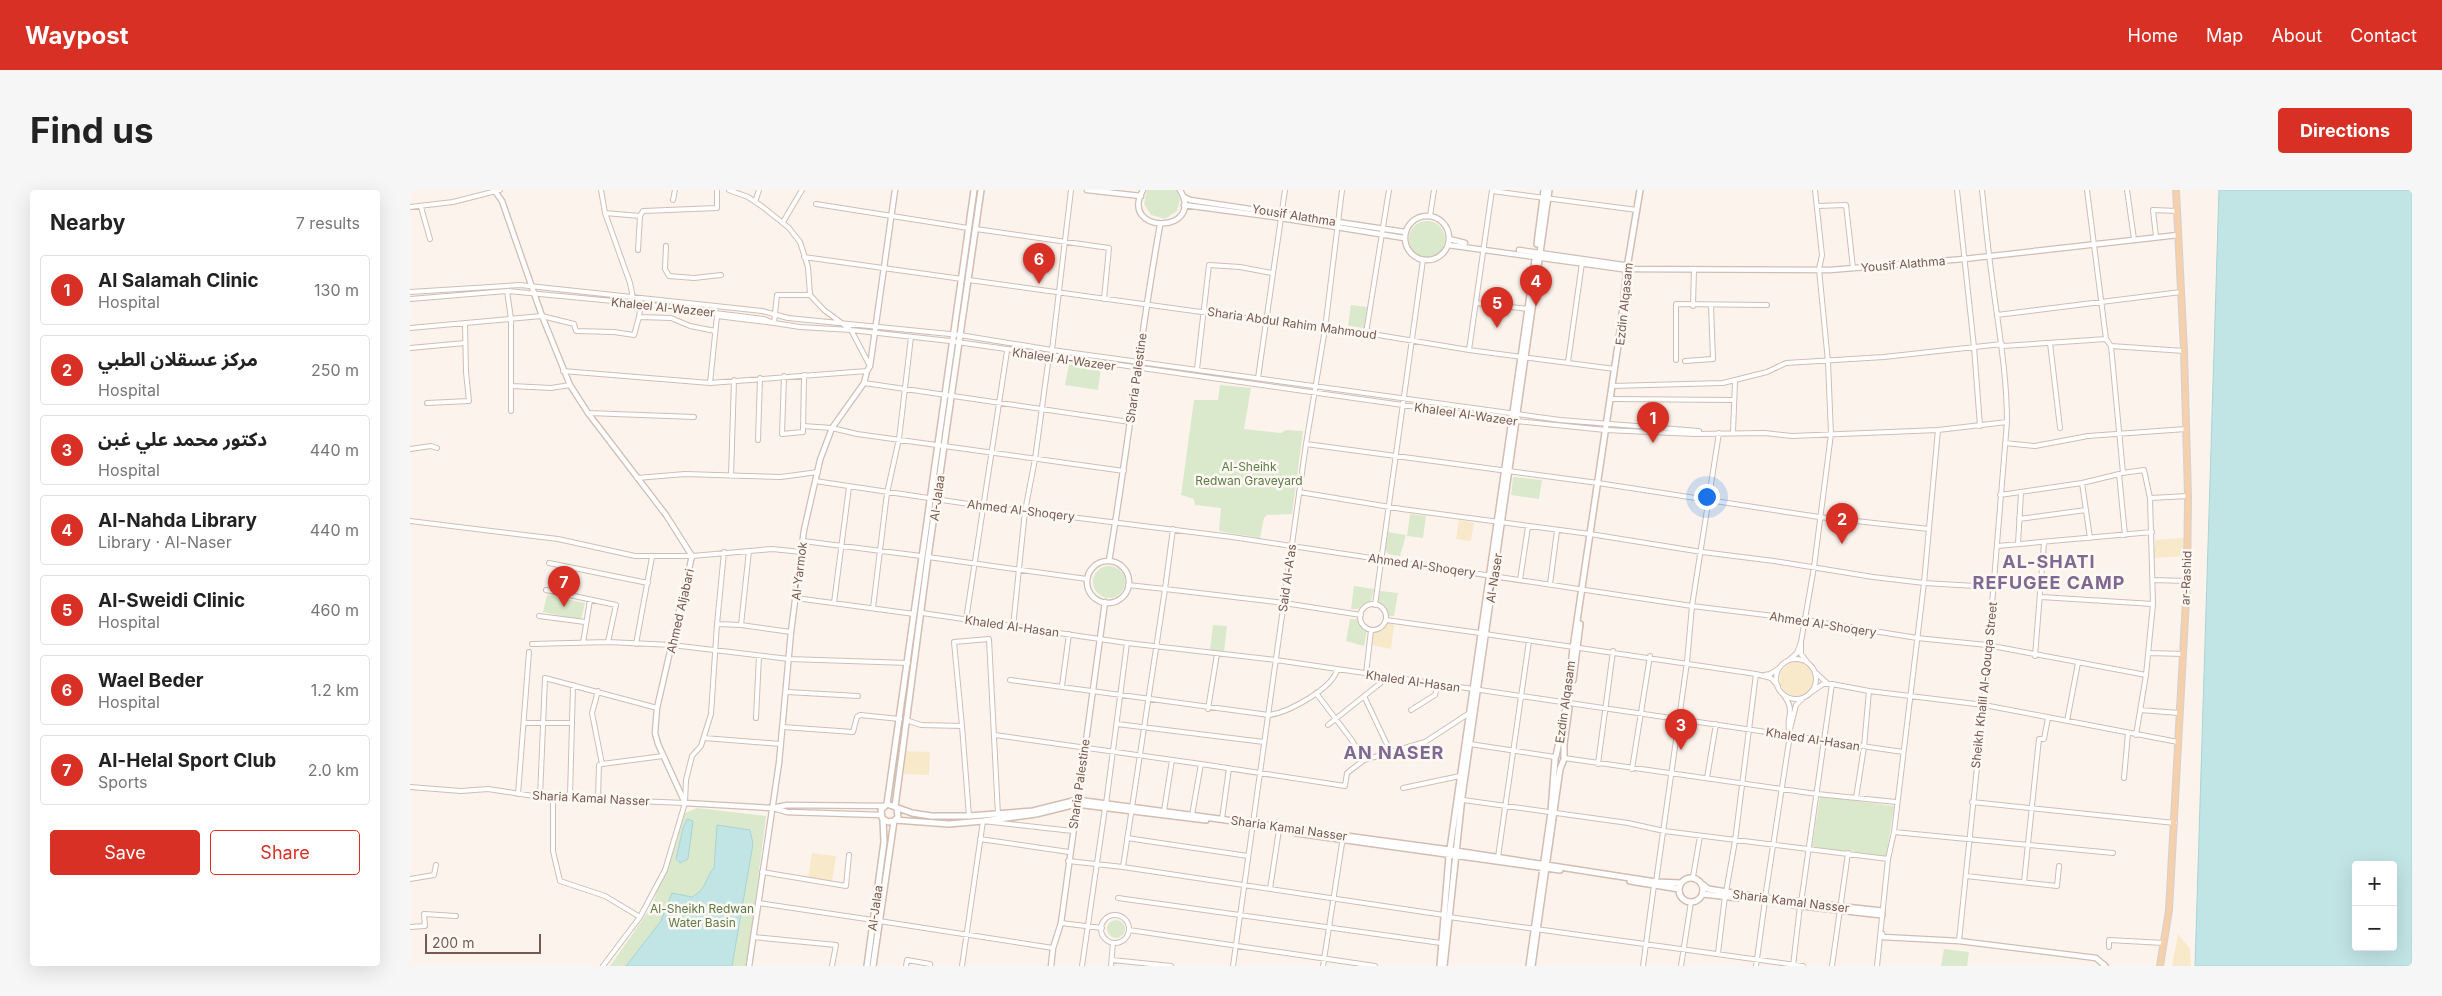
<!DOCTYPE html>
<meta charset="utf-8">
<style>
:root{--surface:#fff;--page:#f6f6f6;--text:#222;--muted:#767676;--line:#e0e0e0;--accent:#d93025}
body{margin:0;font-family:Inter,"Noto Sans Arabic",sans-serif;background:var(--page);color:var(--text)}
.controls{position:absolute;right:15px;bottom:15px;display:grid;overflow:hidden;border-radius:5px;box-shadow:0 5px 20px #0002}
.controls button{width:45px;height:45px;display:grid;place-items:center;padding:0;border:0;border-bottom:1px solid var(--line);background:var(--surface);color:var(--text);font:25px sans-serif}
.scale{position:absolute;left:15px;bottom:12px;width:116px;box-sizing:border-box;padding-left:5px;border:2px solid #765950;border-top:0;font-size:14px;line-height:18px;white-space:nowrap;color:#765950;-webkit-text-stroke:4px #fef8f3;paint-order:stroke}
.you{position:absolute;left:1296px;top:306px;width:18px;height:18px;margin:-12px;border:4px solid #fff;border-radius:50%;background:#1a73e8;box-shadow:0 0 0 8px #1a73e833}
.badge{display:grid;place-items:center;width:32px;height:32px;border-radius:50%;background:var(--accent);color:#fff;font-size:16px;font-weight:700}
.pin{position:absolute;translate:-50% -41px;filter:drop-shadow(0 1px 2px #0008)}
.pin::after{content:'';position:absolute;top:26px;width:18px;height:15px;background:inherit;clip-path:polygon(0 0,100% 0,50% 100%)}
.list{margin:0;padding:0;list-style:none}
h2{display:flex;justify-content:space-between;align-items:center;height:65px;margin:0;padding:0 20px;font-size:21px}
h2 small{font-size:16px;font-weight:400;color:var(--muted)}
.list li{display:grid;grid-template-columns:32px 1fr auto;gap:15px;align-items:center;box-sizing:border-box;height:70px;margin:0 10px 10px;padding:0 10px;border:1px solid var(--line);border-radius:5px}
.list b{display:block;font-size:19px;white-space:nowrap}
.list p{margin:0;font-size:16px;white-space:nowrap;color:var(--muted)}
.list em{font-size:16px;font-style:normal;color:var(--muted)}
.actions{display:flex;gap:10px;padding:15px 20px}
.actions a{flex:1;padding:11px 0;border:1px solid var(--accent);border-radius:5px;text-align:center;font-size:18px;color:var(--accent)}
.actions .main{background:var(--accent);color:#fff}
.map{position:relative;flex:none;width:2002px;height:776px;overflow:hidden;border-radius:5px}
header{display:flex;align-items:center;gap:30px;box-sizing:border-box;height:70px;padding:0 25px;background:var(--accent);color:#fff}
header strong{font-size:24px}
nav{display:flex;gap:28px;margin-inline-start:auto;font-size:18px}
.intro{display:flex;align-items:center;justify-content:space-between;box-sizing:border-box;height:120px;padding:0 30px}
h1{margin:0;font-size:35px}
.button{padding:12px 22px;border-radius:5px;background:var(--accent);color:#fff;font-size:18px;font-weight:700}
main{display:flex;gap:30px;padding:0 30px}
aside{flex:1;background:var(--surface);border-radius:5px;box-shadow:0 5px 20px #0002}
.map>svg:first-child{display:block}
</style>
<header>
<strong>Waypost</strong>
<nav><a>Home</a><a>Map</a><a>About</a><a>Contact</a></nav>
</header>
<div class="intro"><h1>Find us</h1><a class="button">Directions</a></div>
<main>
<aside>
<h2>Nearby<small>7 results</small></h2>
<ul class="list">
<li><span class="badge">1</span><div><b>Al Salamah Clinic</b><p>Hospital</p></div><em>130 m</em></li>
<li><span class="badge">2</span><div><b>مركز عسقلان الطبي</b><p>Hospital</p></div><em>250 m</em></li>
<li><span class="badge">3</span><div><b>دكتور محمد علي غبن</b><p>Hospital</p></div><em>440 m</em></li>
<li><span class="badge">4</span><div><b>Al-Nahda Library</b><p>Library · Al-Naser</p></div><em>440 m</em></li>
<li><span class="badge">5</span><div><b>Al-Sweidi Clinic</b><p>Hospital</p></div><em>460 m</em></li>
<li><span class="badge">6</span><div><b>Wael Beder</b><p>Hospital</p></div><em>1.2 km</em></li>
<li><span class="badge">7</span><div><b>Al-Helal Sport Club</b><p>Sports</p></div><em>2.0 km</em></li>
</ul>
<div class="actions"><a class="main">Save</a><a>Share</a></div>
</aside>
<div class="map">
<svg width="2002" height="776" viewBox="0 0 2002 776">
<rect width="100%" height="100%" fill="#fcf4ec"/>
<path fill="#dae9cb" d="M737,0h30l3,10 -3,11 -12,8 -14,-4 -7,-11z
M999 49a18 18 0 1 1 36 0a18 18 0 1 1-36 0Z
M941,115l16,2 -3,21 -16,-2z
M659,174l32,4 -3,22 -33,-5z
M810,195l31,3 -7,41 37,4 5,-3 17,1 -11,83 -25,1 -3,3 -4,20 -41,-7 2,-23 -26,-3 -1,-6 -13,-4 13,-95h24z
M1103,287l29,3 -3,19 -28,-4z
M1000,324l16,2 -3,22 -16,-2z
M978,342l18,3 -6,21 -12,-2 -3,-6z
M683 392a16 16 0 1 1 32 0a16 16 0 1 1-32 0Z
M944,396l20,3 -3,12 -13,8h-7z
M970,401l18,2 -4,23h-5l-11,-13z
M137,405l38,8 -4,17 -38,-8z
M940,429h9l8,11 -3,16 -18,-5z
M803,435l14,1 -3,26 -14,-2z
M1410,606l74,10 -8,51 -74,-10z
M287,618l69,8 -19,150h-137l42,-60 7,-22 9,-14 15,-56z
M697 739a9 9 0 1 1 18 0a9 9 0 1 1-18 0Z
M1534,759l25,3 -2,14h-26z"/>
<path fill="#f8e9ca" d="M1049,330l15,3 -3,18 -15,-2z
M1774,348v18l-30,2 1,-18z
M977,433l7,1 -3,25 -20,-4 3,-12z
M1370 489a17 17 0 1 1 34 0a17 17 0 1 1-34 0Z
M495,561l25,1 -1,23 -25,-1z
M402,663l24,3 -4,25 -24,-3z
M1768,744l12,15 1,17h-19z"/>
<path fill="#c1e4e5" stroke="#a8d4d6" fill-rule="evenodd" d="M1809,0h193v776h-217zM1946,675h37v82h-37z
M277,629l6,2 -5,38 -8,4 -4,-4 7,-31z
M307,635l33,5 3,14 -21,122h-106l35,-45 11,-28 20,4c16,-9 12,-18 22,-29z"/>
<g fill="none" stroke-linecap="round" stroke-linejoin="round">
<g stroke="#d0bdb4" stroke-width="6">
<path id="minor" d="M191,0l4,23 35,3
M319,0l19,7 15,10 26,21 11,14 8,25 2,28 14,15 27,20 19,36
M1547,0l17,157 6,79
M1677,0l19,149
M1717,0l7,49
M1082,1l145,19
M263,10l2,-10
M345,12l4,-12
M406,14l152,24
M1407,16l29,-1 7,63
M0,17l43,-5 47,-12
M11,17l9,32
M195,23l25,70 4,20 6,7 -1,7
M1020,26l4,-26
M373,32l19,-32
M566,39l133,19 -5,51
M1746,47l-3,-27 24,1
M256,56l-1,23 4,7 25,2 27,-3
M228,60l2,-34 3,-5 74,-3v-18
M394,67l158,22
M559,90l356,49 41,4 103,17 146,19
M97,101l4,28v92
M0,102l110,-7 205,22 37,4 26,7 172,17 92,15 508,70 139,11
M0,109l97,-8 127,12 130,16 10,4 26,4 51,3 99,11 566,80 89,9 90,4 70,-1 27,3 146,-6 69,-8
M1066,113l52,6
M1283,116l1,-37
M1587,125l184,-23
M0,138l132,-12 32,8 2,7 38,1 20,3 5,-18 32,1 19,8 25,5
M956,143l23,-143
M1640,153l10,85
M1593,156l103,-7 5,7 73,5
M1701,156l12,127
M0,158l55,-5
M642,160l19,-160
M1059,160l23,-160
M1266,170v-56l91,1
M1275,171l28,-2 -2,-54
M1158,172l14,-99
M787,179l12,-104 31,2 32,6
M153,181l147,12 157,-12
M374,186l-2,58 21,-2 1,-57
M848,188l27,-188
M300,193l7,-67 57,7 3,-28h33
M454,193l266,39
M102,196l39,2 19,-3
M1202,196l111,-3 44,-11 19,-9 98,-6 118,-13
M1200,209l124,1
M17,213l42,-2 -3,-29 -1,-48
M178,223l106,4
M393,236l29,2 25,6 267,37
M1323,242l2,-50
M348,250l2,-62
M1595,253l30,3 53,-10 98,-7
M896,254l292,39 221,34 110,12
M0,259l21,-3 6,2
M1712,283l22,-3 6,28
M321,286l3,-96
M227,288l48,-4 96,3 37,-5
M405,291l167,25 250,31 460,69 114,14 111,18 70,7 159,30
M1672,293l8,55
M889,302l103,17 188,25 112,18 72,9 99,16 51,6 69,4
M1590,305l82,-12 37,-9 6,61
M1609,329l67,-9
M0,331l148,18 77,17h57l80,-7 30,3
M393,351l118,15
M1608,354l3,-51
M1587,356l155,-14
M518,367l159,22
M139,373l99,20
M1110,390l8,-53
M1744,390l33,1
M1140,394l7,-53
M718,395l37,4 8,-60
M136,400l70,15 -8,37
M1631,407l112,7
M386,408l118,16
M424,413l15,-116
M950 427a13 13 0 1 1 26 0a13 13 0 1 1-26 0Z
M965,415l48,-345
M463,418l14,-115 12,-54 12,-102
M512,423l205,30 149,17 627,92
M129,426l46,6
M556,430l41,-269
M976,430l94,13
M307,434l24,1 50,7
M331,435l8,-74
M603,437l12,-116 10,-52 14,-103
M1075,444l271,40 15,4 7,8
M173,453l7,-43
M122,454l76,-2 64,3 117,14 119,4
M226,454l16,-87
M1739,463l34,1
M1625,466l9,-113
M1366 489a20 20 0 1 1 40 0a20 20 0 1 1-40 0Z
M1379,470l8,-7 4,-11
M1397,472l-6,-8v-12l13,-75 17,-133 -3,-72 -9,-93 3,-14 -7,-65
M1406,483l11,10
M956,484l5,-44
M1354,485l6,-1 8,-5
M600,490l259,35c18,-2 63,-26 68,-45
M652,496l7,-52
M188,501l-6,22 10,51 -3,1 -1,34
M377,502l71,4
M906,503l35,46 13,21
M1400,503l13,-9h9l37,7 115,14 194,37
M954,506l27,57
M798,519l9,-55
M1001,520l24,-15 3,-10
M1730,520l39,3
M346,528l3,-62
M496,530l15,5 41,1 7,90
M1657,531l11,-58
M115,533h46
M707,534l147,18
M918,535l60,-48
M552,536l-8,-84 35,-3 9,176
M373,537l70,5 4,-15 3,-2 40,4
M1379,543l7,-28 6,-6
M585,545l206,29 -9,51
M1726,545l10,-60 7,-71 -3,-106 38,-2
M294,548l77,6
M1060,554l85,13
M1154,568l253,36 79,8
M192,574l61,-8
M791,574l144,22 2,-13 17,-13 61,-18 43,-28
M1188,574l15,-113
M1222,579l18,-113
M1297,588l9,-54
M1714,588l4,-45
M0,597l51,4 27,-2 52,8 145,6
M993,598l57,-12
M108,604l11,-142
M130,607l5,-119 112,30
M143,607v54l7,30 45,15 35,21
M160,607l3,-112
M1446,608l8,-51 5,-56
M1053,610l165,23 36,8 224,28
M1562,612l203,21
M696,614l21,-161
M754,621l8,-51
M812,629l7,-51
M1484,642l219,21
M717,648l121,18
M570,649l89,13
M1088,667l31,-216
M658,671l55,6 321,48
M713,677l42,-278 119,14 77,12
M352,682l84,14 3,-31
M1556,686l91,10 2,-20
M1283,687l7,-41
M0,689l24,-4 2,-10
M1246,692l31,-220 5,-56 27,-173
M1614,692l15,-143h5l4,-21
M860,699l9,-59
M1316,702l9,-51 21,-167
M708,708l323,45
M1355,708l25,-163c-6,-18 8,-23 -8,-42
M348,713l115,17
M1391,713l31,-219
M691 739a14 14 0 1 1 28 0a14 14 0 1 1-28 0Z
M1039,727l354,49
M469,731l174,27
M651,733l41,5
M0,737l15,-1 -1,-12 32,2
M719,740l246,36
M343,747l83,8 -4,21
M1549,751l26,-251 22,-268c0,-49 -9,-96 -15,-144 -4,-29 -7,-59 -10,-88
M1699,757v-7l55,3
M1308,763l7,-57
M702,770l59,6
M193,776l37,-49 25,-47 20,-67 1,-23 6,-24 9,-10 10,-32 6,-90 7,-72
M496,776l1,-6 23,4v2
M552,776l21,-145 90,10
M672,776l23,-158
M701,776l2,-23
M823,776l73,-522 19,-115 17,-139
M913,776l20,-129
M1233,776l11,-81
M1271,776l10,-64
M1346,776l9,-65
M1383,776l7,-60
M1422,776l16,-113
M1467,776l11,-107 6,-27 30,-249 14,-153"/>
</g>
<g stroke="#d0bdb4" stroke-width="7">
<path id="tertiary" d="M84,0l8,11 40,115 28,69 18,28 78,102 26,41 -35,152 -2,25 3,11 27,59 87,5 15,-3 98,1
M677,0l54,6
M733,0c-25,45 63,44 37,0
M774,7l6,3 215,32
M774,15l97,13 123,20
M995 48a22 22 0 1 1 44 0a22 22 0 1 1-44 0Z
M1039,49l16,4
M1038,55l174,24 208,1 134,-11 214,-24
M1109,60l104,15 3,2
M699,371c19,-112 31,-225 51,-336
M677 392a21 21 0 1 1 42 0a21 21 0 1 1-42 0Z
M363,618l14,4 94,3
M1472,744l1,3 76,4 137,17 8,7
M339,776l30,-203 12,-131 13,-102 16,-70 12,-32 32,-45 3,-12 3,-5 25,-176
M641,776l2,-18 8,-25 44,-321"/>
</g>
<g stroke="#d3bdb2" stroke-width="8">
<path id="secondary" d="M1127,54l7,-54
M1163,490l7,-56
M1146,566l11,-52 6,-56 48,-323 6,-57 13,-78
M1154,568v-14l5,-36
M477,614l87,-614
M485,617l33,-250 53,-367
M487,619l1,8 -4,4 -6,1 -6,-4 -1,-8 6,-6 25,9 19,3h38l64,-5 44,-11 373,50 206,32 25,1
M485,630l54,4 34,-3 53,-7 40,-10 130,16
M886,643l264,37
M1269 700a12 12 0 1 1 24 0a12 12 0 1 1-24 0Z
M1220,691l49,8
M1292,694l6,5 57,9 117,13
M1293,704l35,4
M1383,715l89,10
M1694,775l1,1
M457,776l17,-124 -1,-22
M463,776l21,-145
M1030,776l9,-110 86,-596
M1034,776l18,-169 87,-607
M1119,776l22,-154 4,-53
M1122,776l28,-197 4,-10"/>
</g>
<g stroke="#d9d1ce" stroke-width="8">
<path id="primary" d="M1750,776l9,-56 18,-329 1,-85 -4,-145 -8,-161"/>
</g>
<use href="#minor" stroke="#fff" stroke-width="4"/>
<use href="#tertiary" stroke="#fff" stroke-width="4.5"/>
<use href="#secondary" stroke="#fff" stroke-width="5"/>
<use href="#primary" stroke="#f5d0aa" stroke-width="5.5"/>
</g>
<g text-anchor="middle" dominant-baseline="central" stroke-width="5" stroke-linejoin="round" paint-order="stroke">
<g font-size="12" fill="#765950" stroke="#fef8f3">
<text transform="translate(884 25) rotate(9)">Yousif Alathma</text>
<text transform="translate(1493 74) rotate(-5)">Yousif Alathma</text>
<text transform="translate(1214 114) rotate(-84)">Ezdin Alqasam</text>
<text transform="translate(253 117) rotate(6)">Khaleel Al-Wazeer</text>
<text transform="translate(882 133) rotate(8)">Sharia Abdul Rahim Mahmoud</text>
<text transform="translate(654 169) rotate(8)">Khaleel Al-Wazeer</text>
<text transform="translate(726 188) rotate(-82)">Sharia Palestine</text>
<text transform="translate(1056 224) rotate(8)">Khaleel Al-Wazeer</text>
<text transform="translate(527 308) rotate(-82)">Al-Jalaa</text>
<text transform="translate(611 320) rotate(7)">Ahmed Al-Shoqery</text>
<text transform="translate(1012 375) rotate(8)">Ahmed Al-Shoqery</text>
<text transform="translate(389 381) rotate(-83)">Al-Yarmok</text>
<text transform="translate(877 388) rotate(-82)">Said Al-A'as</text>
<text transform="translate(1084 388) rotate(-81)">Al-Naser</text>
<text transform="translate(1776 388) rotate(-88)">ar-Rashid</text>
<text transform="translate(270 421) rotate(-77)">Ahmed Aljabari</text>
<text transform="translate(1413 434) rotate(9)">Ahmed Al-Shoqery</text>
<text transform="translate(602 436) rotate(8)">Khaled Al-Hasan</text>
<text transform="translate(1003 491) rotate(8)">Khaled Al-Hasan</text>
<text transform="translate(1574 495) rotate(-84)">Sheikh Khalil Al-Qouqa Street</text>
<text transform="translate(1155 512) rotate(-82)">Ezdin Alqasam</text>
<text transform="translate(1403 549) rotate(9)">Khaled Al-Hasan</text>
<text transform="translate(669 594) rotate(-82)">Sharia Palestine</text>
<text transform="translate(181 608) rotate(3)">Sharia Kamal Nasser</text>
<text transform="translate(879 638) rotate(8)">Sharia Kamal Nasser</text>
<text transform="translate(1381 711) rotate(7)">Sharia Kamal Nasser</text>
<text transform="translate(465 718) rotate(-82)">Al-Jalaa</text>
</g>
<g font-size="12" fill="#5d7b48" stroke="#fef8f3">
<text x="839" y="276">Al-Sheihk<tspan x="839" dy="14">Redwan Graveyard</tspan></text>
<text x="292" y="718">Al-Sheikh Redwan<tspan x="292" dy="14">Water Basin</tspan></text>
</g>
<g font-size="18" font-weight="bold" letter-spacing="1" fill="#7f6891" stroke="#fef8f3">
<text x="1639" y="371">AL-SHATI<tspan x="1639" dy="21">REFUGEE CAMP</tspan></text>
<text x="984" y="562">AN NASER</text>
</g>
</g>
</svg>
<div class="controls">
<button>+</button>
<button>−</button>
</div>
<div class="scale">200 m</div>
<div class="you"></div>
<div class="pin badge" style="left:1243px;top:253px">1</div>
<div class="pin badge" style="left:1432px;top:354px">2</div>
<div class="pin badge" style="left:1271px;top:560px">3</div>
<div class="pin badge" style="left:1126px;top:116px">4</div>
<div class="pin badge" style="left:1087px;top:138px">5</div>
<div class="pin badge" style="left:629px;top:94px">6</div>
<div class="pin badge" style="left:154px;top:417px">7</div>
</div>
</main>
